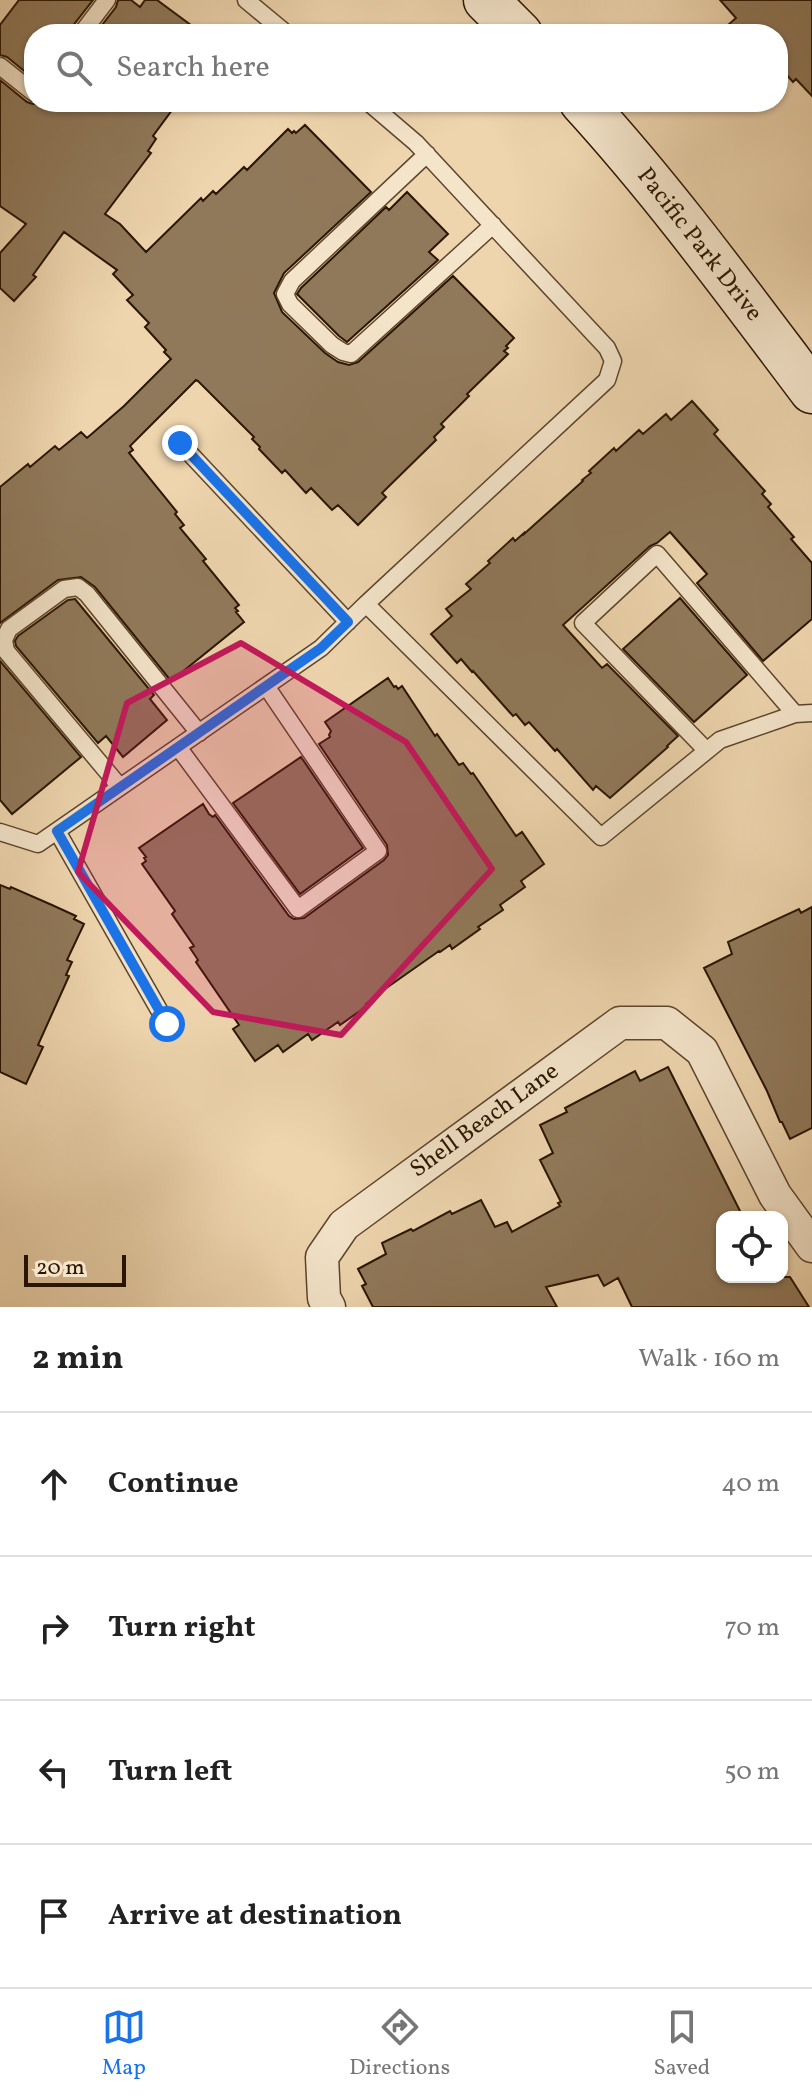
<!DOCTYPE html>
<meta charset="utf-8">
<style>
:root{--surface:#fff;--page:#f6f6f6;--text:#222;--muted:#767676;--line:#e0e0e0;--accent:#1a73e8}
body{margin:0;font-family:Vollkorn,serif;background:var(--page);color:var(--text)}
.controls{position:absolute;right:24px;bottom:24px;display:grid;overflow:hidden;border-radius:16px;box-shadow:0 2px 6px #0004}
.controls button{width:72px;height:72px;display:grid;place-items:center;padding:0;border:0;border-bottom:2px solid var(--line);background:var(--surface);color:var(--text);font:40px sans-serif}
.scale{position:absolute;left:24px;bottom:20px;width:102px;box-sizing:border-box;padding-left:8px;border:4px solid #2b1500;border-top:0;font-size:22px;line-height:28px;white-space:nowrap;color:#2b1500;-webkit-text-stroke:6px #f4e4ca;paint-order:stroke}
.stop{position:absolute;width:24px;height:24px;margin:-18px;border:6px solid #1a73e8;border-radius:50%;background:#fff}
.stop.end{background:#1a73e8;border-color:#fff;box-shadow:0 2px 8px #0008}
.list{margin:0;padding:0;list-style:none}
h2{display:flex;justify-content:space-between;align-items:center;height:104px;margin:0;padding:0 32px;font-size:34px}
h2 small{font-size:26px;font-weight:400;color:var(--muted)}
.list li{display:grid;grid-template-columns:52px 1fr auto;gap:24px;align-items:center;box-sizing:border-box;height:144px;padding:0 32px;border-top:2px solid var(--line)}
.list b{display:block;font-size:30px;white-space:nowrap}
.list em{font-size:26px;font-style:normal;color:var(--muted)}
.icon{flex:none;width:44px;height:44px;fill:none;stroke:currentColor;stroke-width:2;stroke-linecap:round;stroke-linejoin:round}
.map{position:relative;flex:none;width:812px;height:1307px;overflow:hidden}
.search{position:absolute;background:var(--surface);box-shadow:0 2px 6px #0004;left:24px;right:24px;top:24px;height:88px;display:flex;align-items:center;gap:20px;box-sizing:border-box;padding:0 28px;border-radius:32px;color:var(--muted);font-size:30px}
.sheet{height:680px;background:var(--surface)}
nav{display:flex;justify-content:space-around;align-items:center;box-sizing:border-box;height:112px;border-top:2px solid var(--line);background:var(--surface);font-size:22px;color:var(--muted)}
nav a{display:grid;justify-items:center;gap:4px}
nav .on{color:var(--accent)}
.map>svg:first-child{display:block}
</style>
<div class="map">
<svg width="812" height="1307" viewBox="0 0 812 1307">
<rect width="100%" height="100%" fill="#eed5ae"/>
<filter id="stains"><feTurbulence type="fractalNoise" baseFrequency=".0025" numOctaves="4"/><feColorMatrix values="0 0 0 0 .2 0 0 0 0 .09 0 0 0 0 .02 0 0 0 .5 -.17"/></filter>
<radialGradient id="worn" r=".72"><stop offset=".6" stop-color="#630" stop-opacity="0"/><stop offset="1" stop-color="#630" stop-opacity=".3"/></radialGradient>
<path fill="#90795a" stroke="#2b1500" stroke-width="2" d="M19,0h74l-21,27 -2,7h-36v45l-27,-22 -7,-2v-30z
M118,0h13l9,7 5,-7h12l46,34h-108l21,-27z
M720,0h92v96l-16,-17 -3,3 -15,-17v-31h-60l18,-16z
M0,80l27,22 6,2 7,-2h138l-25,34 3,3 -8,12 3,2 -46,61 15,10 26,28 55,-54 2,3 10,-10 3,3 28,-27 3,3 41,-41 4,4 2,-2 2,2 9,-8 66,67 -87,81 -10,20 8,19 43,41 13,9 11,3 9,-3 95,-86 61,62 -8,8 2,2 -4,3 4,3 -41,40 2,2 -28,28 3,3 -10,10 2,3 -54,53 4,4 -28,28 -20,-20 -6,5 -21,-22 -5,5 -21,-23 -3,3 -23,-24 1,-2 -8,-8 2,-2 -56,-56 -2,-1 -66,66 3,4 -4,3 48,59 -2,2 9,11 -4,3 26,31 -3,2 36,44 -4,3 3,3 -2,1 8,10 -73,59 -76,-94 -14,-10 -23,3 -58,43v-136l28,-23 2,3 25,-21 4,4 22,-18 6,6 37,-32 47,-47 -7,-7 2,-2 -21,-23 4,-4 -22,-23 6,-5 -20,-21 4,-4 -53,-38 -31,43 3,2 -22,24 -14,-13v-35l26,-29 -26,-18z
M407,192l41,42 -19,18 9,8 -91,82 -8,-6 -42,-42 4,-6 85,-81 3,3z
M692,401l26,29 -4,4 51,57 -3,3 9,10 -3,3 26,30 -3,2 21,24v56l-49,42 -66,-78 10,-9 -37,-42 -13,11 -7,3 -87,79 39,43 5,-4 71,72 -11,10 1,1 -58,51 -14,-12 -3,4 -36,-41 -2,2 -26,-29 -4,3 -9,-11 -3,2 -40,-45 -1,1 -11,-13 -4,4 -26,-29 21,-18 -6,-7 25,-20 -5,-5 24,-21 -2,-2 25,-23 2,3 9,-8v1l59,-53 -1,-1 9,-7 -2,-2 25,-23 2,3 23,-21 4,4 23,-20 5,6z
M680,598l67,77 -53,47 -71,-73z
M75,599l79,96 -4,4 17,21 -44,37 -17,-21 -8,7 -82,-97 -1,-5 3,-5 50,-36z
M0,661l81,96 -69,57 -12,-14z
M388,678l6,9 2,-1 2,3 4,-3 33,50 2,-2 22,31 4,-2 8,11 2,-1 43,63 6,-4 22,32 -23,17 4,6 -25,18 3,5 -25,17 2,2 -28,20 -2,-4 -10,7 -1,-1 -64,45v1l-9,7 1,2 -27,19 -2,-3 -26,18 -4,-6 -25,18 -5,-7 -23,16 -22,-32 6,-4 -43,-63 2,-2 -8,-12 4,-2 -22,-32 3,-3 -33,-47 4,-3 -2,-3 2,-1 -7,-9 64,-44 6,10 4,3 2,-2 74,101 5,3 10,-1 80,-58 4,-5 -1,-10 -68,-101 11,-7 -1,-2 2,-4 -6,-9z
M301,757l62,91 -63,46 -67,-91z
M0,885l10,4 1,-2 41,18 24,11 -2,3 10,5 -17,36 5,2 -6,13 3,1 -31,69 5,2 -17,37 -26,-12z
M812,907v221l-22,11 -8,-17h-2l-13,-31 -63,-123 28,-14 -4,-12 71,-33 2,4z
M668,1067l75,150h-21v60h68l19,30h-177l-14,-29 -14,8 -6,-11 -52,12 11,20h-184l-11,-21 4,-2 -8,-15 28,-15 -4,-11 29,-14 2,2 37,-20 2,3 29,-14 14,27 12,-5 5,10 48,-26 -2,-3 3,-1 -21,-42 13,-7 -13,-28 27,-13 -2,-4 70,-37 5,10z"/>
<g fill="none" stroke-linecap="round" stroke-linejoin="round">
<g stroke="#5c452c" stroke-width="19">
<path id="service" d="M246,0l41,34
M81,34l26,-34
M0,66l34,27
M427,154l-135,127 -7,13 5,10 42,41 11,7 8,2 142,-129
M180,443l168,179
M366,604l235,233 119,-97 75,-26 17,-1
M178,747l120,162 80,-58 -112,-165
M706,750l-123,-127 74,-69 138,160
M120,787l-114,-136 -2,-11 5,-11 55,-40 14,-2 9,7 112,139
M57,831l110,193
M0,832l38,12 283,-196 45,-44 241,-224 6,-19 -6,-13 -191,-205 -48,-41"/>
</g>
<g stroke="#5c452c" stroke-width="35">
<path id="minor" d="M329,1307l-5,-9 -2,-41 22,-32 276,-202h47l35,28 73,144 37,51"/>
</g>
<g stroke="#2b1500" stroke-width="47">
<path id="secondary" d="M486,0l34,34
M582,102c83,91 156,191 230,289"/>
</g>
<use href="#service" stroke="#f4e4ca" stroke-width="16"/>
<use href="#minor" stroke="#f4e4ca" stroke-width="32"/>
<use href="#secondary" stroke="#f4e4ca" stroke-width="44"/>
</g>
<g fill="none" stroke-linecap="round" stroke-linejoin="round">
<path stroke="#1a73e8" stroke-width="10" d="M167,1024l-110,-193 264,-183 27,-26 -168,-179"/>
</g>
<path fill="#c2185b" fill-opacity="0.2" stroke="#c2185b" stroke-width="6" stroke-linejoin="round" d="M241,643l165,99 86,127 -151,166 -128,-23 -135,-140 49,-169z"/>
<g text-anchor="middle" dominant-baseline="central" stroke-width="6" stroke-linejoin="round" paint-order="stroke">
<g font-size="24" fill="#2b1500" stroke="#f4e4ca">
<text transform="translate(699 245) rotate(52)">Pacific Park Drive</text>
<text transform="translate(485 1121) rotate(-36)">Shell Beach Lane</text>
</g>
</g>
<rect width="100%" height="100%" filter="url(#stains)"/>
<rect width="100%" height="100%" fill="url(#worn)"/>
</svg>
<div class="controls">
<button><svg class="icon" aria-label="locate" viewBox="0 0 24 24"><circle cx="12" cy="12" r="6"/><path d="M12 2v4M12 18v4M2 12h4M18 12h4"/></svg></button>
</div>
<div class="scale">20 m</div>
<div class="stop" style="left:167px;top:1024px"></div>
<div class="stop end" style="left:180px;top:443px"></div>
<div class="search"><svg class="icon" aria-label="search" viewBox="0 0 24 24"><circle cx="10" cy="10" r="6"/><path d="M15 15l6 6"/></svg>Search here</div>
</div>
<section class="sheet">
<h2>2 min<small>Walk · 160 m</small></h2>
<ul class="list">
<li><svg class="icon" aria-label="ahead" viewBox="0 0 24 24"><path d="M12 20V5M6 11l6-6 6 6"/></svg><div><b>Continue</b></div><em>40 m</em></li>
<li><svg class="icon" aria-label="right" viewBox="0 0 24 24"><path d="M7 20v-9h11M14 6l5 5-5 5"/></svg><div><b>Turn right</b></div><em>70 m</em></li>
<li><svg class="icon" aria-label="left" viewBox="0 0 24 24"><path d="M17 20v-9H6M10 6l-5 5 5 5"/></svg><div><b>Turn left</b></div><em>50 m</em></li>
<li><svg class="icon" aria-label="arrive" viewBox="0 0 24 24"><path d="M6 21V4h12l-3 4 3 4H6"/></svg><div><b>Arrive at destination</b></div></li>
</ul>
</section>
<nav>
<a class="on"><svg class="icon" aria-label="map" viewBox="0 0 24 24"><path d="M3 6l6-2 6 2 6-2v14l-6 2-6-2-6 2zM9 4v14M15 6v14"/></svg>Map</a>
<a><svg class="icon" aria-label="directions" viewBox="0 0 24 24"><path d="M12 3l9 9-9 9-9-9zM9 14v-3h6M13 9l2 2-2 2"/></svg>Directions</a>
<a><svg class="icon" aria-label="saved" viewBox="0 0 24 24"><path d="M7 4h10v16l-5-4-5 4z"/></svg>Saved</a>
</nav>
